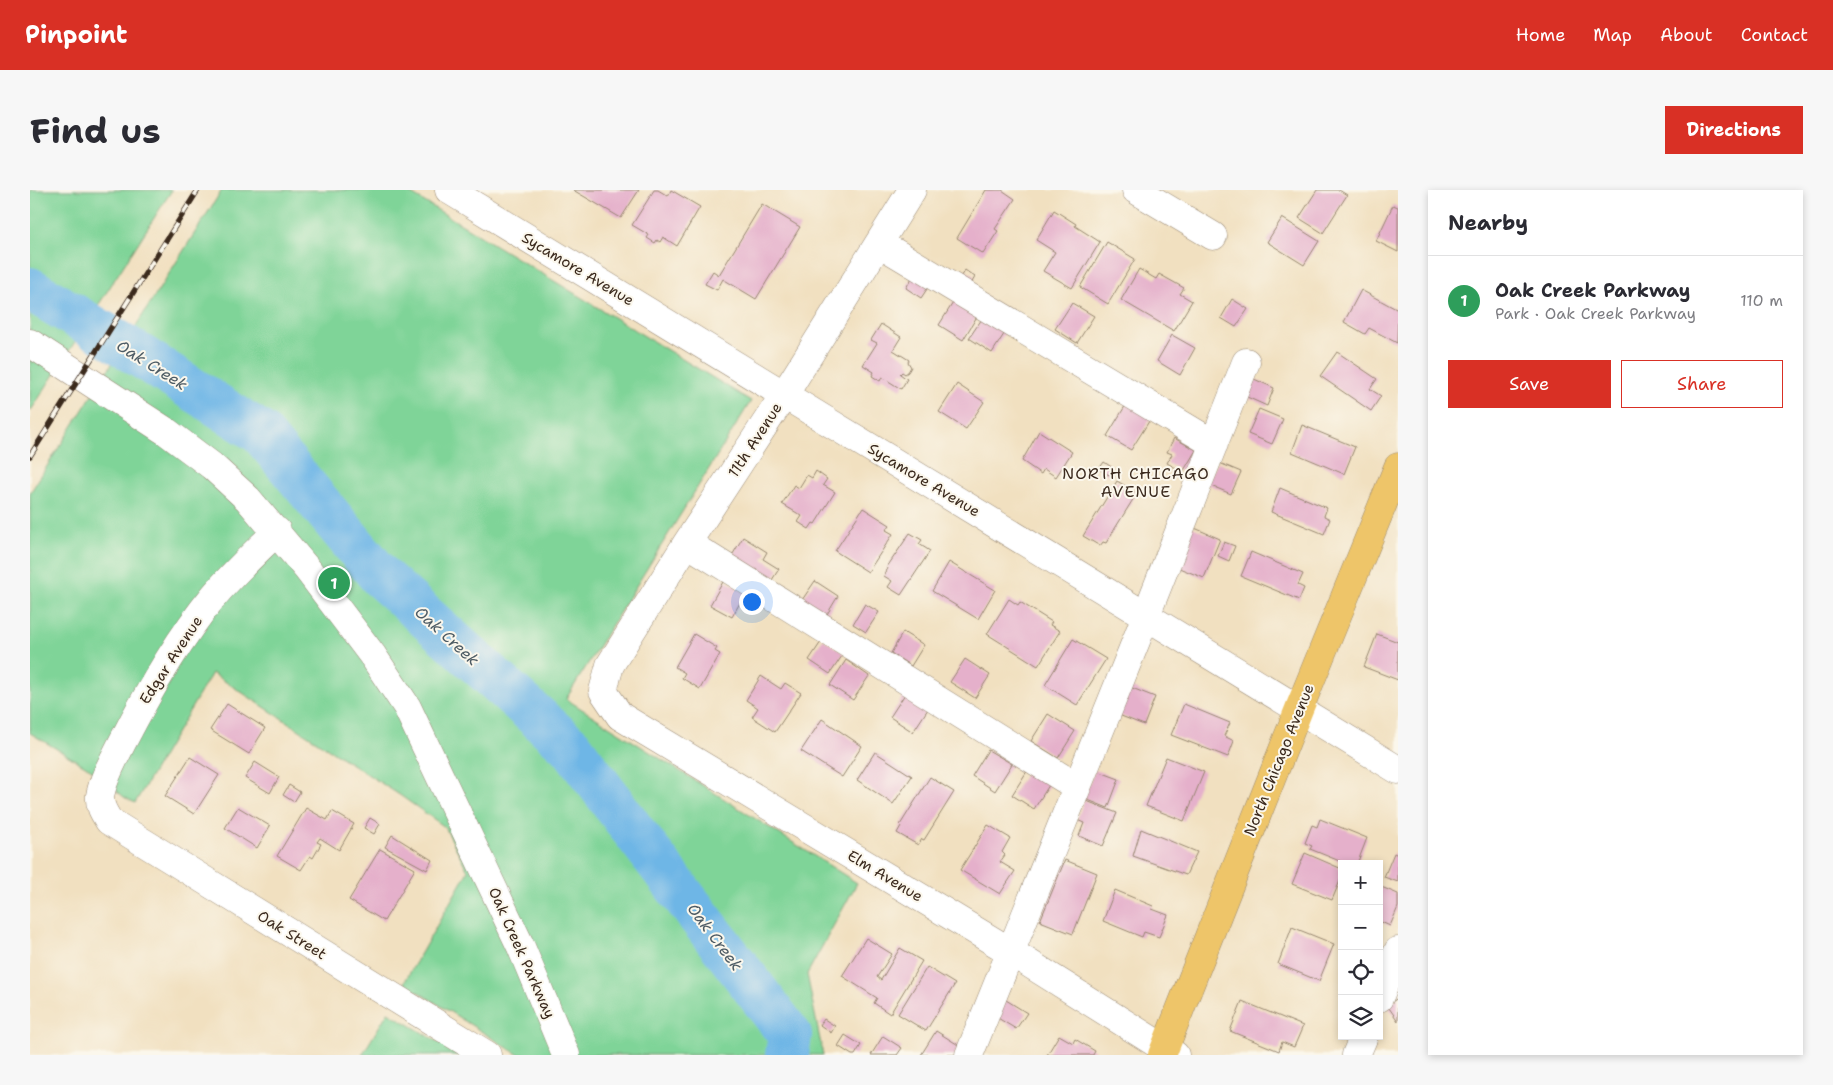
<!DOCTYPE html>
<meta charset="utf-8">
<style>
:root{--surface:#fff;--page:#f7f7f7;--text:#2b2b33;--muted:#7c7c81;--line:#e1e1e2;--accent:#d93025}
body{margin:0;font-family:"Shantell Sans",sans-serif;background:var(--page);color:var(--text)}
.controls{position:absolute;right:15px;bottom:15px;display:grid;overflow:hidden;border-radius:0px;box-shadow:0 2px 8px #0003}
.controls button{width:45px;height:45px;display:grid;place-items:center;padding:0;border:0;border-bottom:1px solid var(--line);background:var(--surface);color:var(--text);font:25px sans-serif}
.you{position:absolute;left:721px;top:411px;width:18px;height:18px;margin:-12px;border:4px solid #fff;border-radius:50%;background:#1a73e8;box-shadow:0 0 0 8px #1a73e833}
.badge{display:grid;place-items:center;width:32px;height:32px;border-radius:50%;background:var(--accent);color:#fff;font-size:16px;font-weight:700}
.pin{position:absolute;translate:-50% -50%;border:2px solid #fff;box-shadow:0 1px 5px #0006}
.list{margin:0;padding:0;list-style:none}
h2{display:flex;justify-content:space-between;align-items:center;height:65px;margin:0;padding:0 20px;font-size:21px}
h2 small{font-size:16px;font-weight:400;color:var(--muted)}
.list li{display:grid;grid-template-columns:32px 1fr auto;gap:15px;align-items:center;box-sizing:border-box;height:90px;padding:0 20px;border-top:1px solid var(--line)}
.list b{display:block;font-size:19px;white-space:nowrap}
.list p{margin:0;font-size:16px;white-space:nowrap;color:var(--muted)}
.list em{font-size:16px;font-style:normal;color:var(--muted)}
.actions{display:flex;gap:10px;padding:15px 20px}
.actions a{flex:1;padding:11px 0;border:1px solid var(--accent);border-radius:0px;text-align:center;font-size:18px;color:var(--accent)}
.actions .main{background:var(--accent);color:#fff}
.icon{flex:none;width:28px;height:28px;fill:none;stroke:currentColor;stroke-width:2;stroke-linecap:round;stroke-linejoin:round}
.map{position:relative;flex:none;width:1368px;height:865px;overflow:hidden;border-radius:0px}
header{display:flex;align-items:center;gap:30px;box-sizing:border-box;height:70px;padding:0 25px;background:var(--accent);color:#fff}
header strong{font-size:24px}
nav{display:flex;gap:28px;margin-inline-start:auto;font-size:18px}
.intro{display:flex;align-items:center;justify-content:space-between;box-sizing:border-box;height:120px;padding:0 30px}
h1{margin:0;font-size:35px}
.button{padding:12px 22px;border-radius:0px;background:var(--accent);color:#fff;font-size:18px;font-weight:700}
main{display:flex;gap:30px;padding:0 30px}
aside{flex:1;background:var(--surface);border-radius:0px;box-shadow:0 2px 8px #0003}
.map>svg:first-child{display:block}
</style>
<header>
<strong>Pinpoint</strong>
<nav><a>Home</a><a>Map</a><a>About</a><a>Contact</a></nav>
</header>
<div class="intro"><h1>Find us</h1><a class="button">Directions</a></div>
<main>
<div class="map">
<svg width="1368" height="865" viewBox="0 0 1368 865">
<rect width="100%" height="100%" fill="#fbf7ec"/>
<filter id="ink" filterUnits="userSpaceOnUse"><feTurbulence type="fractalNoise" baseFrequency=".02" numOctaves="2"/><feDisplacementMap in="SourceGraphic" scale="10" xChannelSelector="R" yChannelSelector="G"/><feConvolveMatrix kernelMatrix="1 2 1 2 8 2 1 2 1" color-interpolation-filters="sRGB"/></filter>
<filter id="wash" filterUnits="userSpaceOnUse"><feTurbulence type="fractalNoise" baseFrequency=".0096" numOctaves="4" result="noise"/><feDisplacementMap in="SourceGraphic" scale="20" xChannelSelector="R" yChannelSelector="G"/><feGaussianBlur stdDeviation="1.12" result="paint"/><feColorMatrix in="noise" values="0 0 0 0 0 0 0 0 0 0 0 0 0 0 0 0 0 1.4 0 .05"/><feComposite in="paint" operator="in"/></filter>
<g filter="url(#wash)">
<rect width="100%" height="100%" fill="#f1e0c0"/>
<path fill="#7fd498" stroke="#5d7f5b" d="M0,0h142l-142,222z
M192,0h183l346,211 -185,298 291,184 -50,91 16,81h-304l-115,-72 64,-112 -23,-44 -44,-31 -189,-123 -77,130 -11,-6 -32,-27 -62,-37v-240z
M358,822l72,43h-98z"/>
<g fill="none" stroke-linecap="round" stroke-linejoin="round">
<path stroke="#6eb6e6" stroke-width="44" d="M0,99l95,57 136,87 119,143 192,172 63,85 155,202 -3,20"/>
</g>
<g id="blocks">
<path fill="#e5b0cb" d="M543,0h66l-18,28z
M624,0h4l10,6 3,-6 29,17 -23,39 -14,-9 -3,5 -3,-2 -2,3 -8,-5 2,-3 -17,-10z
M956,0h16l13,9 -20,30 3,2 -15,23 -26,-16z
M1287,0h22l8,5 -24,38 -24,-15z
M732,14l38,23 -44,72 -33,-20 -6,11 -12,-6 8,-13 6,4z
M1363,15l5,2v45l-22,-11z
M1024,20l22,14 -1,2 25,16 -28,46 -29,-17 12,-19 -19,-12z
M1252,28l37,23 -15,24 -37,-23z
M1077,52l28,17 -27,45 -28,-17z
M1109,79l17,10 3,-5 25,14 -4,6 12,7 -18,30 -53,-31z
M935,80l10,7 -4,7 -11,-7z
M883,86l16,10 -8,12 -15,-10z
M1331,100l37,20 -1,33 -28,-15 -4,6 -21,-12z
M926,108l23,15 -16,27 -24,-15z
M1202,109l16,10 -12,18 -15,-9z
M1042,113l22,13 -17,27 -22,-14z
M954,126l22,15 -14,22 -23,-15z
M851,134l20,13 -8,13 16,10 -1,2 3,5 -3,5 -3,2 -3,-2 -2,2 7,5 -6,10 -19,-12 -2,4 -8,-5 2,-4 -11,-7 14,-22 -6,-3z
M1142,145l23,13 -15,27 -23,-14z
M1307,162l40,27 -7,10 11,7 -10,15 -51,-35z
M1224,189l20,9 -7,18 -20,-9z
M927,194l27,18 -18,27 -27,-17z
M1097,213l24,15 -20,32 -24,-14z
M1229,219l24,10 -11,25 -24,-10z
M1272,235l53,22 -11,27 -52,-22z
M1009,241l33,21 -16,25 -12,-8 -3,5 -19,-13z
M1144,248l22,12 -13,22 -16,-9 5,-9 -5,-2z
M1074,272l9,6 -4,7 -10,-6z
M1187,272l24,10 -10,22 -24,-10z
M786,281l11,8 -4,6 12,7 -20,32 -2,-1 -4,6 -11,-7 4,-6 -20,-12 12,-19 5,3 8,-13 5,3z
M1087,291l20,12 -31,50 -3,-1 -3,4 -17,-10z
M1250,298l47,20 -3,8 6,3 -6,15 -53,-22z
M833,318l27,17 -4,5 7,4 -25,38 -33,-21z
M1160,336l30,13 -16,39 -30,-12z
M880,343l12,7 -3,4 11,7 -29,44 -13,-8 4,-6 -8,-5 4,-8 -1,-1z
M713,347l24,15 -4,7 16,10 -9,14 -40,-24z
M1194,352l11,4 -6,15 -11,-5z
M1221,362l52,22 -5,11 6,3 -5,12 -58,-24z
M919,372l46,28 -17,29 -46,-28z
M694,390l22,12 -14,25 -22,-12z
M785,391l23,15 -12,20 -24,-16z
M979,409l9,6 2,-3 32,20 -2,3 10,6 -22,35 -51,-32z
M835,414l14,8 -13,20 -13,-8z
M873,442l21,13 -13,21 -20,-13z
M664,444l23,14 -2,3 5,3 -20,35 -18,-11 3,-5 -10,-6z
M1347,444l21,8v38l-34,-13z
M793,449l21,14 -14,21 -21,-14z
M1043,449l33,20 -29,46 -32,-20z
M935,469l25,16 -15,23 -25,-16z
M816,470l23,16 -16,24 -23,-15z
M731,486l20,13 4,-6 16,10 -26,39 -23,-15 6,-9 -12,-8z
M1097,496l28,11 -11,28 -28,-11z
M875,504l23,15 -15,23 -23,-15z
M197,514l38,24 -16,26 -39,-24z
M1154,514l46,19 -6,13 10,5 -6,16 -57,-22z
M1018,524l27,17 -17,27 -27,-17z
M792,529l40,27 -20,31 -41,-26z
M958,560l24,14 -17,27 -23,-15z
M845,562l37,24 -19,28 -36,-24z
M160,567l29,18 -25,39 -29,-18z
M1136,567l38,15 -20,49 -38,-15z
M225,572l24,15 -9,16 -25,-15z
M999,578l22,14 -17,27 -22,-14z
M1065,580l24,9 -11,29 -25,-10z
M900,587l24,15 -30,48 -2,-1 -4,6 -21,-12 4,-7 -1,-1z
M259,595l11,7 -6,10 -11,-7z
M1054,610l33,13 -14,33 -24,-10 5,-13 -7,-3z
M208,617l32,19 -13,22 -32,-20z
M276,618l21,12 5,-9 22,13 -15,26 -19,-12 -3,4 4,2 -8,14 -3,-2 -9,14 -24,-14z
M340,628l10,6 -6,10 -10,-6z
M1290,629l47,19 -10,26h-10l-37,-15 2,-3 -7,-3 7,-18 5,2z
M958,635l22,13 -8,14 3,3 -5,7 15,9 -15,23 -40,-24z
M1111,639l56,23 -11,23 -53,-19z
M362,645l40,25 -5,10 -42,-23z
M350,659l35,20 -31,52 -35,-21z
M1275,663l37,16v7l-10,24 -40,-16z
M1364,663l4,2v27l-14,-5z
M1035,670l32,13 -24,61 -33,-13z
M1349,696l19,8v13l-8,19 -11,-5z
M1085,700l38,16 -1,3 16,6 -9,22 -15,-5 -2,5 -39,-16z
M1262,737l42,17 -15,37 -41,-17z
M836,748l26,16 -15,23 4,3 19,-32 22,13 -32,53 -16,-11 3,-5 -35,-22z
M897,777l28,17 -29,47 -28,-17z
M1368,808v23l-11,-16z
M976,810l21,13 -11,16 -20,-12z
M1212,811l61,25 -9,21 -12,-5 -3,9 -49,-20z
M794,829l11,7 -4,7 -11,-8z
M906,841l24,15 -5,9h-34z
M815,845l16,10 -6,10h-3l-14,-9z
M1029,845l14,8 2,-4 20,12 -2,4h-46z
M853,846l19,12 -5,7h-26z"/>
</g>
</g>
<g filter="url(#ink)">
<use href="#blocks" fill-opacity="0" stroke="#96856f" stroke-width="1"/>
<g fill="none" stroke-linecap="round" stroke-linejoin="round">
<g stroke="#96856f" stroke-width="29">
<path id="minor" d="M419,0l949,580
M882,0l-128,205 -97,148 -77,122 -7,26 17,25 391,236 164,103
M1106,0l77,46
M849,53l335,201
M0,153l137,89 45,34 36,33 60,71 65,86 34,51 114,240 45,108
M247,341c-22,22 -44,42 -64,66 -36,44 -65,95 -91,146 -8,16 -19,35 -22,53 -1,10 4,17 9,25l378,234
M657,353l390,244
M1349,808l19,-47
M939,865l167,-414 110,-279
M1326,865l8,-19"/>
</g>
<g stroke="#96856f" stroke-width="29">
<path id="major" d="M1132,865l137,-346 99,-242"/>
</g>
<use href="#minor" stroke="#fff" stroke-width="28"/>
<use href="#major" stroke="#eec569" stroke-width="28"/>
<g stroke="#3b2a1e" stroke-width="5.5">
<path id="rail" d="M0,266l168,-266"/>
</g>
<use href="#rail" stroke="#fbf7ec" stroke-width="4" stroke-dasharray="11" stroke-linecap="butt"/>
</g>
</g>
<g text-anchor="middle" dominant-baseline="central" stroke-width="4" stroke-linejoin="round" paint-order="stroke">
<g font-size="15" fill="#3b2a1e" stroke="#fbf7ec">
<text transform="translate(548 79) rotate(31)">Sycamore Avenue</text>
<text transform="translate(725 250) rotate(-57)">11th Avenue</text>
<text transform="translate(894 290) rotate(31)">Sycamore Avenue</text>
<text transform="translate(141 470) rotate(-57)">Edgar Avenue</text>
<text transform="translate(1249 570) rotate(-68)">North Chicago Avenue</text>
<text transform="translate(855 686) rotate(31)">Elm Avenue</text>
<text transform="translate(262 745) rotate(32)">Oak Street</text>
<text transform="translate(492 763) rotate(66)">Oak Creek Parkway</text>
</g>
<g font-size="16" font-style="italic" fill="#4d5b64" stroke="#fbf7ec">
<text transform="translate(122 175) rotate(32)">Oak Creek</text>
<text transform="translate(417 446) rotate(42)">Oak Creek</text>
<text transform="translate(685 747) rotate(53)">Oak Creek</text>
</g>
<g font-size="16" letter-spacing="1" fill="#3b2a1e" stroke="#fbf7ec">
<text x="1106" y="283">NORTH CHICAGO<tspan x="1106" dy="18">AVENUE</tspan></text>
</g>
</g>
</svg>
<div class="controls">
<button>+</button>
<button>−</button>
<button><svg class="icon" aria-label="locate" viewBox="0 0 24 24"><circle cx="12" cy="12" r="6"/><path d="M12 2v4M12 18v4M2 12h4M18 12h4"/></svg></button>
<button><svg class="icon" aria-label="layers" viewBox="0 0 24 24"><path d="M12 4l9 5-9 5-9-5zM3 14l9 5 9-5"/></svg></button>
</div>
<div class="you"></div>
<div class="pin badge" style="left:304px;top:393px;background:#2e9e5b">1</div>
</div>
<aside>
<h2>Nearby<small></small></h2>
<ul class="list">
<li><span class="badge" style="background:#2e9e5b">1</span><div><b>Oak Creek Parkway</b><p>Park · Oak Creek Parkway</p></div><em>110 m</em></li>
</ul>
<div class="actions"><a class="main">Save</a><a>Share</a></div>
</aside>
</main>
